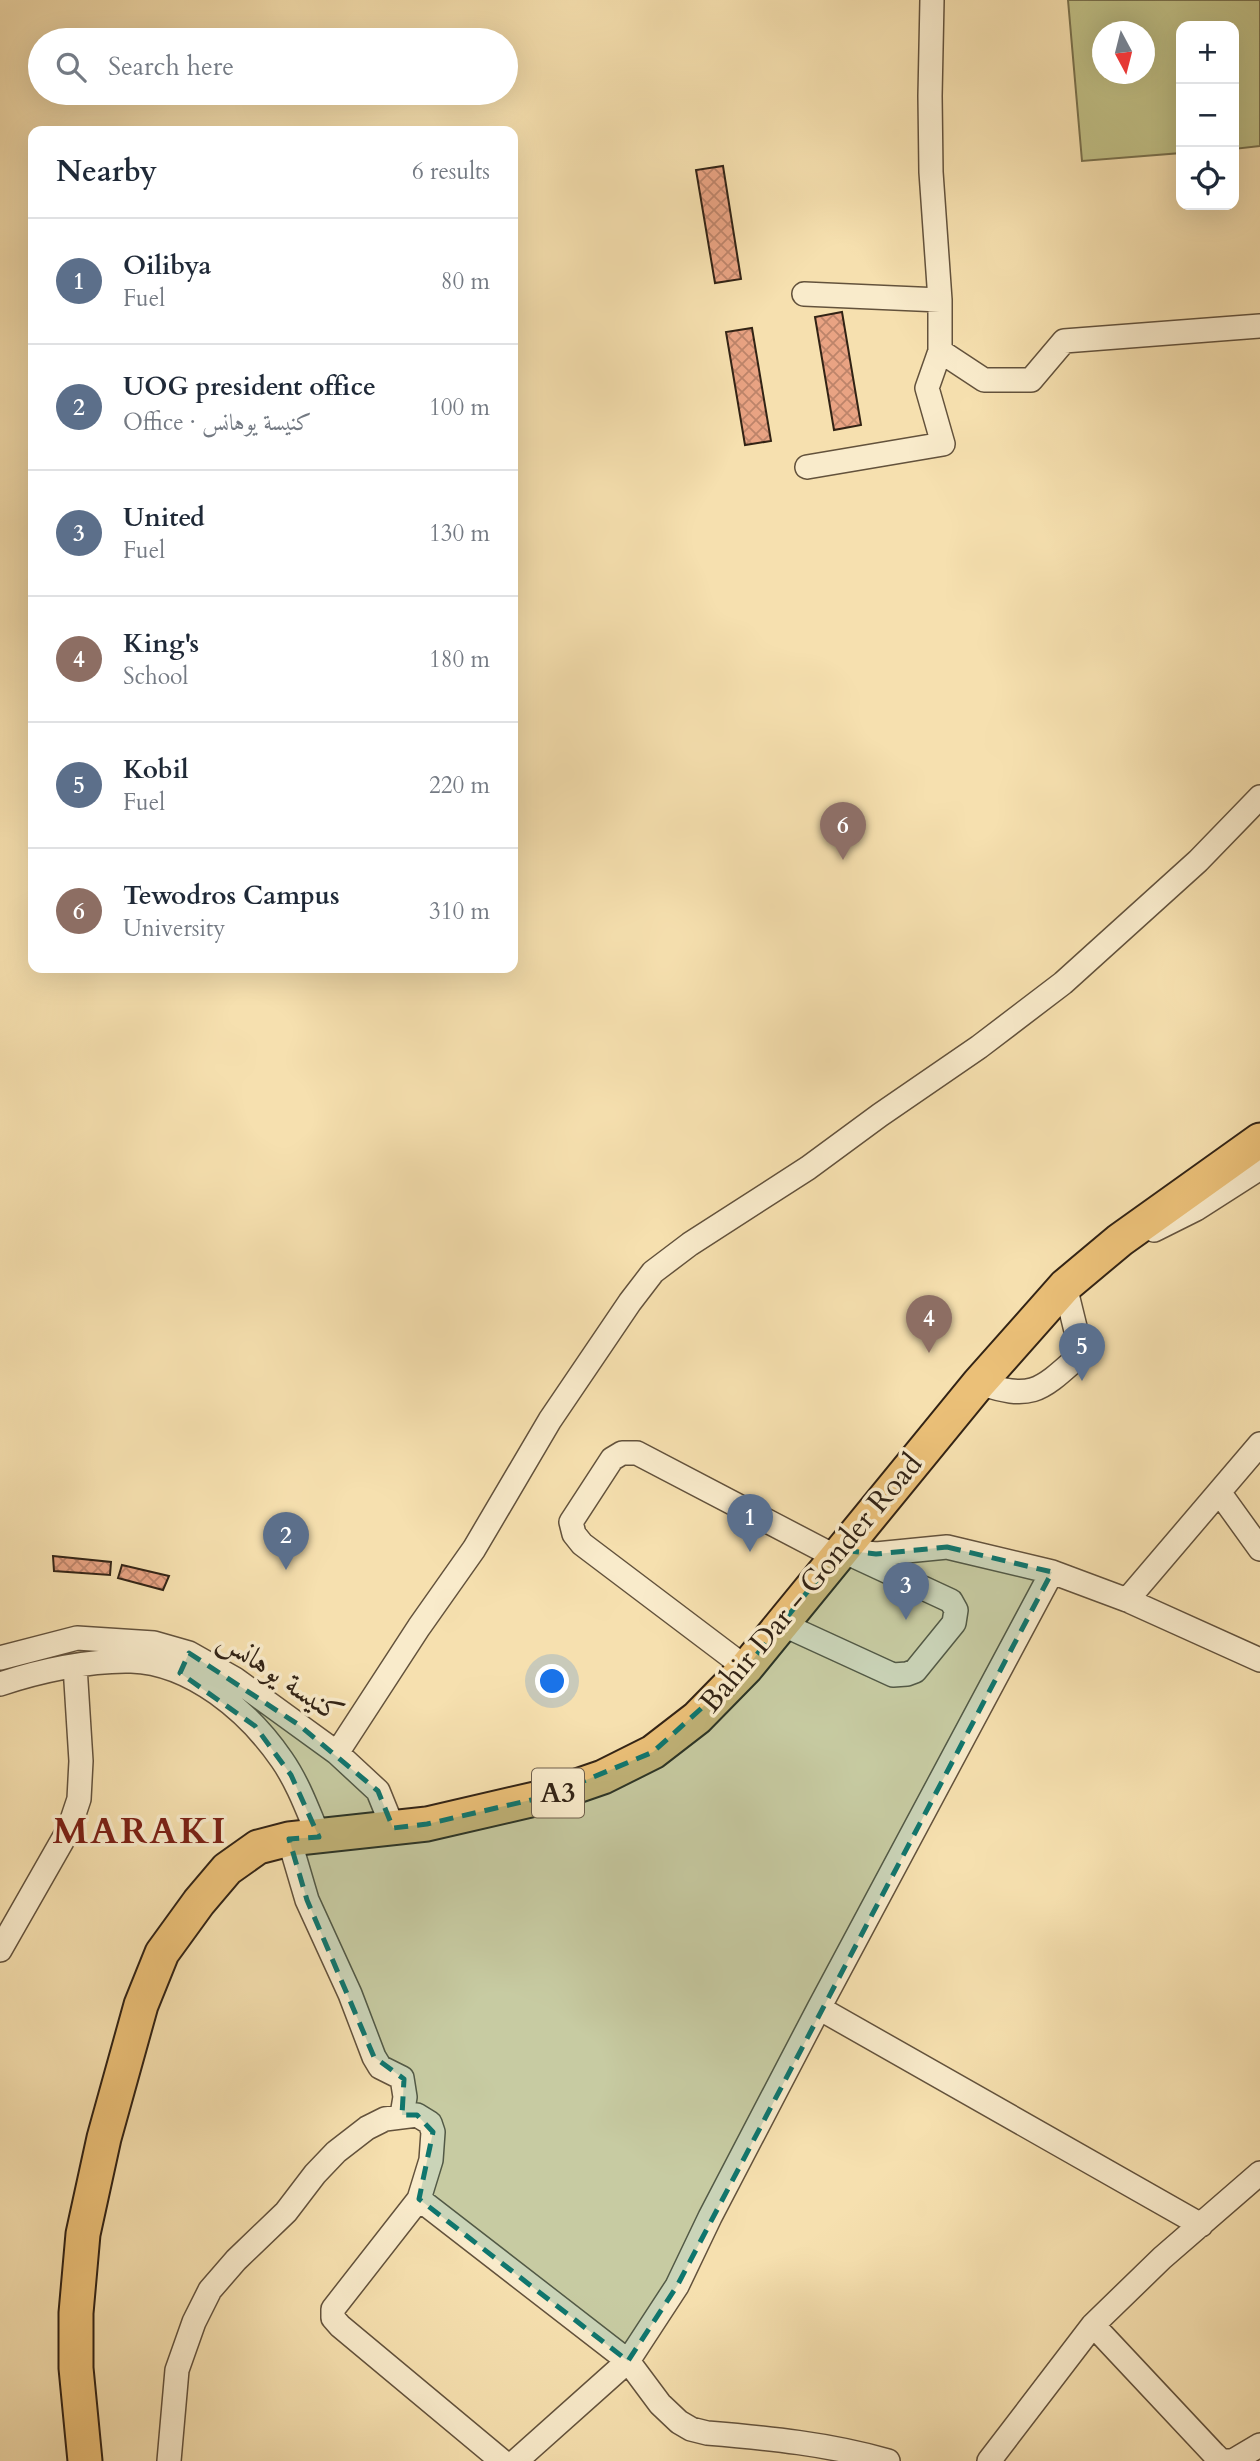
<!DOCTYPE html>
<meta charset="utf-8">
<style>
:root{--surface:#fff;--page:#f2f2f3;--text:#1f2937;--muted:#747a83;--line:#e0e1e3;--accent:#7c3aed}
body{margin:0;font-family:Cardo,Amiri,serif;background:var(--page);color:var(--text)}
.controls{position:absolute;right:21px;top:21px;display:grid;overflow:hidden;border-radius:14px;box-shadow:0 7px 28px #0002}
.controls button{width:63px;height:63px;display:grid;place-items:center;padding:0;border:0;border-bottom:2px solid var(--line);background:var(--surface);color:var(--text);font:35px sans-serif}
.compass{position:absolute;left:1092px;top:21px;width:63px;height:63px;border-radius:50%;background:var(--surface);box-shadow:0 7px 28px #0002;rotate:173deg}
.you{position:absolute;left:553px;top:1682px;width:24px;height:24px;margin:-18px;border:5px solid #fff;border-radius:50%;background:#1a73e8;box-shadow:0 0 0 10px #1a73e833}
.badge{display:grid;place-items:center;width:46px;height:46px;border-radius:50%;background:var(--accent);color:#fff;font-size:23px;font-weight:700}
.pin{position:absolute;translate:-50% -58px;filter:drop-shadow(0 2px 4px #0008)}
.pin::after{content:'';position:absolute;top:37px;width:24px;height:21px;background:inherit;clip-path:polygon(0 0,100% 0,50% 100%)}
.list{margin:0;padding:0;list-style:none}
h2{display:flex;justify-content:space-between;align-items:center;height:91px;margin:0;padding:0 28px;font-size:30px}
h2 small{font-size:23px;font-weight:400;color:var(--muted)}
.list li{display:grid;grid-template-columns:46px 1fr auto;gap:21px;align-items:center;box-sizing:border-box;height:126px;padding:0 28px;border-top:2px solid var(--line)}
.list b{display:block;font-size:26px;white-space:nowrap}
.list p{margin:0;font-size:23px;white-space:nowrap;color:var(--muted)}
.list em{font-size:23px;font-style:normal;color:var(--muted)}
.icon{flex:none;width:38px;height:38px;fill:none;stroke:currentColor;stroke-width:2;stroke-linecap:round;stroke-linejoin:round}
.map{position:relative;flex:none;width:1260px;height:2461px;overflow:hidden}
.search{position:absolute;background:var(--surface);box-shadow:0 7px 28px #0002;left:28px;top:28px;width:490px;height:77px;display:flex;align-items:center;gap:18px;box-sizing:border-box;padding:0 24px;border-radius:38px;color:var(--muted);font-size:26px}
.panel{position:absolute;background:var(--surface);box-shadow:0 7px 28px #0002;left:28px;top:126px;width:490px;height:847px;border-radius:14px}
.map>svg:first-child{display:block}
</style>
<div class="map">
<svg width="1260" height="2461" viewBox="0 0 1260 2461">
<defs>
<pattern id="building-cross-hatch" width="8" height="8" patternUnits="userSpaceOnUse" patternTransform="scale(1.75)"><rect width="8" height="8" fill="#e9a383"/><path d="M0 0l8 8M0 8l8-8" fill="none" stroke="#bd846a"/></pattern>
</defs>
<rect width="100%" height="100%" fill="#f6e0af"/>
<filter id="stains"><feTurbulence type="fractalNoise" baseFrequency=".00286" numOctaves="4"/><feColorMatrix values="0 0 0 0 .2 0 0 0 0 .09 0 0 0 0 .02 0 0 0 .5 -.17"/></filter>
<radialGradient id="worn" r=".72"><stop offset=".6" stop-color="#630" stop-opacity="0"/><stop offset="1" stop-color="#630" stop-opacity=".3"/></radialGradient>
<path fill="#c1c187" stroke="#7a724e" stroke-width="2" fill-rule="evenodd" d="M1068,0h192v146l-26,3v-123h-53v127l-99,8zM1102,32h42v42h-42z"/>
<path fill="url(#building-cross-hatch)" stroke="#322315" stroke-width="2" d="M723,166l18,113 -26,4 -19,-113z
M842,312l19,113 -27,5 -19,-113z
M752,328l19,113 -26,4 -19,-113z
M53,1556l58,6 -1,13 -56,-4z
M122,1565l47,11 -6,14 -45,-12z"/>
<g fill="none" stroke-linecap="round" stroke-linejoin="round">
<g stroke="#63523c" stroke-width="26">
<path id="minor" d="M804,294l136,6
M940,351l44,29h47l33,-39 196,-15
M807,467l136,-23 -16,-56 13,-37v-51l-9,-128 -1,-76 2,-96
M1154,1230l42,-21 64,-41
M979,1383c52,17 60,9 99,-26v-18l-13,-53
M1219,1492l41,57
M841,1550l35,4 71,-7 105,25 75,28 133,60
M1127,1600l133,-156
M784,1625l109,50 14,-1 8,-3 39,-48 2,-13 -5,-9 -97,-45
M0,1658l77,-20 77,5 35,10 46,26 102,74 41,38 15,37
M746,1668l-164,-124 -8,-10 -3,-12 41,-63 10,-6h15l199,104
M0,1684c39,-13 89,-24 131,-23 61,2 118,51 151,99 16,23 26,51 37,77
M337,1753l82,-126 55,-78 76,-129 80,-118 23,-30 37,-28 118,-76 72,-53 99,-68 84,-64 135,-122 62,-64
M289,1839l18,61 43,94 24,63 6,10 22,11 3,19 -3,18
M0,1950l69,-121 10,-30 2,-38 -6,-95
M819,2008l382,217
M419,2199l209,162 32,43 19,18 12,7 16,4c61,5 122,11 181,28
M1093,2325l121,129 7,7h8
M169,2461l8,-91 17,-48 16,-32 26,-30 50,-48 29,-38 21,-22 31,-24 18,-9 32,-4 13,8 3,9 -2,28 -12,39 -86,110v9l7,8 162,135
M516,2461l112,-100 49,-75 33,-69 109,-209 233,-436
M989,2461l104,-136 69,-67 98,-85
M1233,2461l27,-16"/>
</g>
<g stroke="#322315" stroke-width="37">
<path id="highway" d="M85,2461l-9,-93v-55l7,-79 21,-96 37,-133 21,-52 37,-51 28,-33 31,-22 31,-8 138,-15 121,-28 55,-19 50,-25 44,-34 49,-50 233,-285 86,-97 55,-46 140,-100"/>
</g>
<use href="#minor" stroke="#f9ebcb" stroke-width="23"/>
<use href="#highway" stroke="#ebc078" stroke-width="33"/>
</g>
<path fill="#0f766e" fill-opacity="0.2" stroke="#0f766e" stroke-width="5" stroke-dasharray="14 9" stroke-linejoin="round" d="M947,1547l105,25 -375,714 -49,75 -209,-162 14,-67 -16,-17h-15l2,-36 -30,-22 -67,-157 -18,-61 30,-2 -28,-62 -36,-49 -75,-53 9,-20 110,72 79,66 15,37 34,-4 121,-28 105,-44 93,-84 95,-118 35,4z"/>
<g text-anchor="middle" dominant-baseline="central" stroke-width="7" stroke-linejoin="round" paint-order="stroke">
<rect fill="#f9ebcb" stroke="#6e5f4c" stroke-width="2" x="532" y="1768.5" width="52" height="49" rx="5"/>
<g font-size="28" font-weight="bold" fill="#322315">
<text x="558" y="1793">A3</text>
</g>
<g font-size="30" fill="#322315" stroke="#f9ebcb">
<text transform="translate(811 1583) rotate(-50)">Bahir Dar - Gonder Road</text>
<text transform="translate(281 1676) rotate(34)">كنيسة يوهانس</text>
</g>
<g font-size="37" font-weight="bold" letter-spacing="2" fill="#7a1f14" stroke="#f9ebcb">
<text x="140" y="1831">MARAKI</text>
</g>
</g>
<rect width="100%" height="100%" filter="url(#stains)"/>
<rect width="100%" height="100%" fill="url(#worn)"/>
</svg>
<div class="controls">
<button>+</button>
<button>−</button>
<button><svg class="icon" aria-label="locate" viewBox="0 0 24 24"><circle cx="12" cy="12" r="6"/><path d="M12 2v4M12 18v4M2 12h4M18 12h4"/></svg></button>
</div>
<svg class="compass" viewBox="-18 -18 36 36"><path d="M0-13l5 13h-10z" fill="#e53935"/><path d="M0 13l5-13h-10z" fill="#747a83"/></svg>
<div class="you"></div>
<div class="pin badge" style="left:750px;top:1552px;background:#5c6f8a">1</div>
<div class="pin badge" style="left:286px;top:1570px;background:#5c6f8a">2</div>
<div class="pin badge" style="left:906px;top:1620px;background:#5c6f8a">3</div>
<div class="pin badge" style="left:929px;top:1353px;background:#8d6e63">4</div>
<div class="pin badge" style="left:1082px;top:1381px;background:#5c6f8a">5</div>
<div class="pin badge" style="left:843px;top:860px;background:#8d6e63">6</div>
<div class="search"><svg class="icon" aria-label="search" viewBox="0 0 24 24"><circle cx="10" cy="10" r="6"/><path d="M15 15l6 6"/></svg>Search here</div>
<section class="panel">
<h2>Nearby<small>6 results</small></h2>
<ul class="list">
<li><span class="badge" style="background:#5c6f8a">1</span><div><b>Oilibya</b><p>Fuel</p></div><em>80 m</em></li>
<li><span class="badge" style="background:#5c6f8a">2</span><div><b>UOG president office</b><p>Office · كنيسة يوهانس</p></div><em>100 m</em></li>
<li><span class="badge" style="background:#5c6f8a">3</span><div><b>United</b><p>Fuel</p></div><em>130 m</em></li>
<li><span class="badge" style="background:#8d6e63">4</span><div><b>King's</b><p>School</p></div><em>180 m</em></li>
<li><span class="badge" style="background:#5c6f8a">5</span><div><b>Kobil</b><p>Fuel</p></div><em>220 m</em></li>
<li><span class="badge" style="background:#8d6e63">6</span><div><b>Tewodros Campus</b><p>University</p></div><em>310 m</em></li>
</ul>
</section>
</div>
